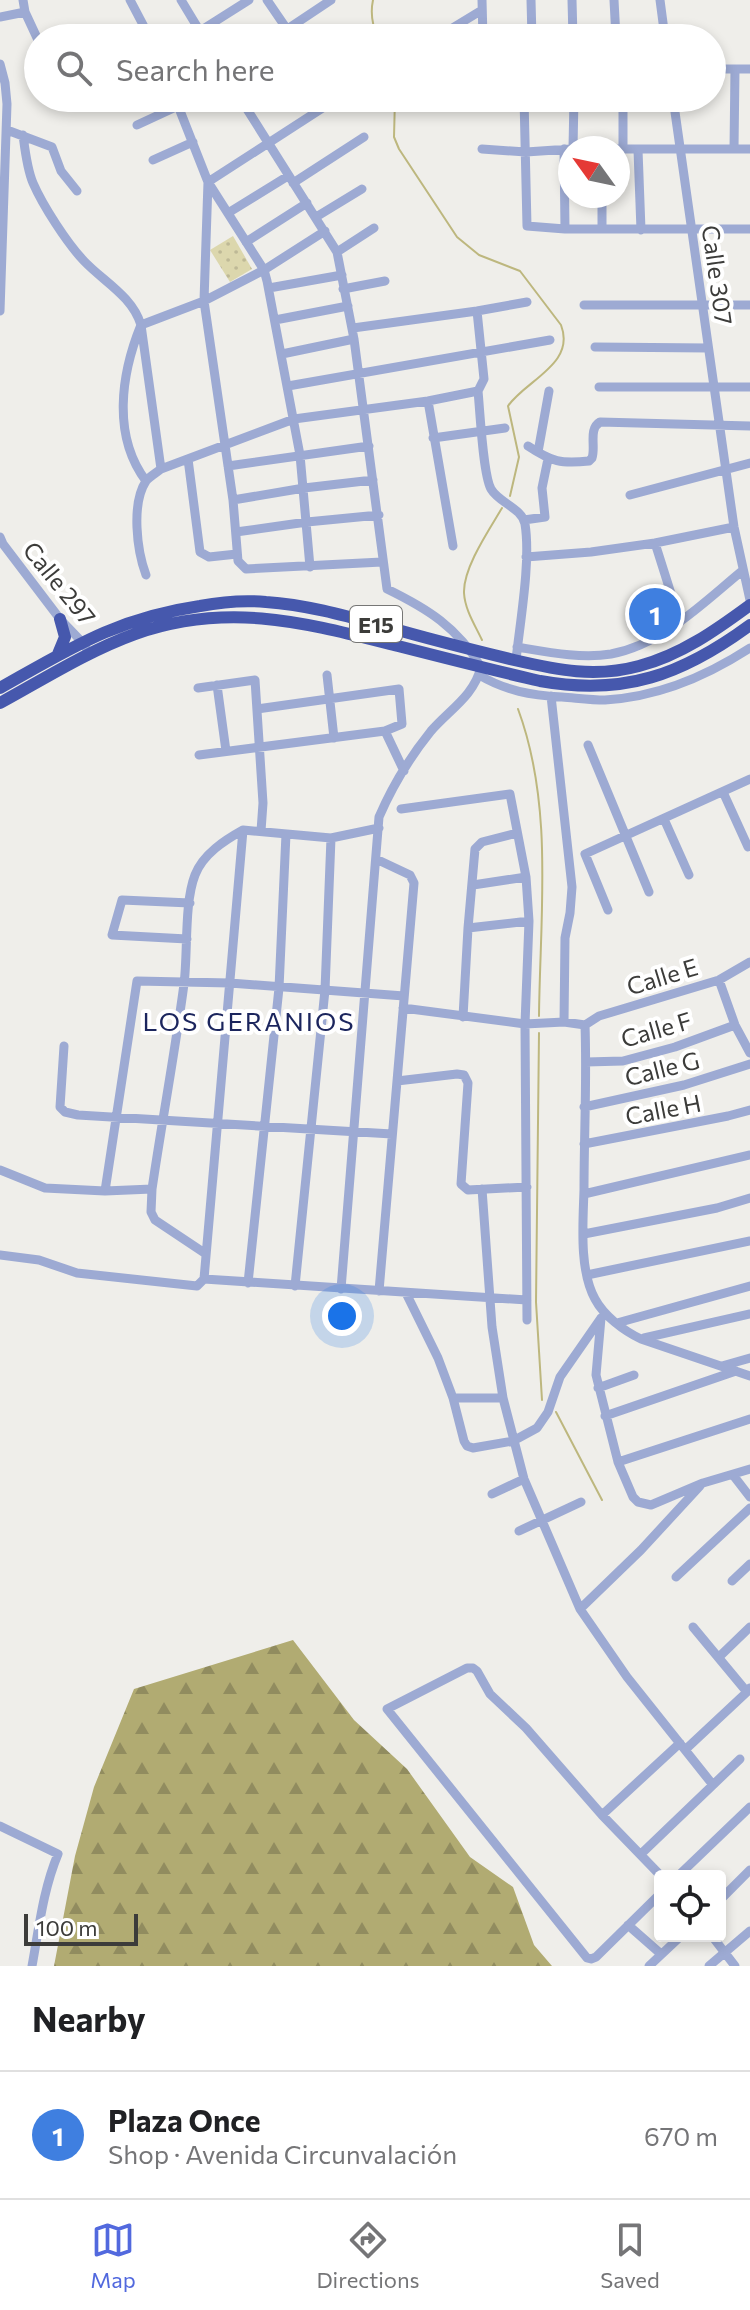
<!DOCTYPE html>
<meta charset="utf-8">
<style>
:root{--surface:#fff;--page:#f6f6f6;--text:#202124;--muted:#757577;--line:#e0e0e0;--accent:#5269de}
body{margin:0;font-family:Commissioner,sans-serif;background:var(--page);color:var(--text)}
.controls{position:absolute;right:24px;bottom:24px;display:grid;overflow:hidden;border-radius:8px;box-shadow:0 4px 12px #0003}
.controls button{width:72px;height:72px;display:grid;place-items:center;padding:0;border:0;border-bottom:2px solid var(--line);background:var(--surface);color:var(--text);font:40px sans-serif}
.compass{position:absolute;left:558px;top:136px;width:72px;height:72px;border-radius:50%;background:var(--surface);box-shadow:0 4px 12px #0003;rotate:303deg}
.scale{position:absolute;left:24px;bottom:20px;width:114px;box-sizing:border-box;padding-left:8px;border:4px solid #3c3c3a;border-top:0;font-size:22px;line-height:28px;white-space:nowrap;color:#3c3c3a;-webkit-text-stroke:6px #fff;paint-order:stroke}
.you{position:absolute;left:342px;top:1316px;width:28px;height:28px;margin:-20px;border:6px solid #fff;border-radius:50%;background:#1a73e8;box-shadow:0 0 0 12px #1a73e833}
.badge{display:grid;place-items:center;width:52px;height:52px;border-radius:50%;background:var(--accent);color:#fff;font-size:26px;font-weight:700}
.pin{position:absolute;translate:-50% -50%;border:4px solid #fff;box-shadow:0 2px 8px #0006}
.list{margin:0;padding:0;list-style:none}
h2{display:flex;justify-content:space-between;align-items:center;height:104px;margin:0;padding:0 32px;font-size:34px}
h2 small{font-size:26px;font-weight:400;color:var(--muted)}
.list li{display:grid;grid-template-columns:52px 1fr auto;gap:24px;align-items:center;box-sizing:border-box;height:128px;padding:0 32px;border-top:2px solid var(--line)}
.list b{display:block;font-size:30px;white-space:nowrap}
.list p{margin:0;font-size:26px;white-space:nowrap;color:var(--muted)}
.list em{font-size:26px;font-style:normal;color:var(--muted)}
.icon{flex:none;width:44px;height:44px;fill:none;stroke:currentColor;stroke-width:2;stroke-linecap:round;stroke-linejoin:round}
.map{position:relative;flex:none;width:750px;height:1966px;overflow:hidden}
.search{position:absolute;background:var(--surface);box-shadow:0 4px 12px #0003;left:24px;right:24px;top:24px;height:88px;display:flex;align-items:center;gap:20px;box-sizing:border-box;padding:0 28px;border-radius:44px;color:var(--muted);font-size:30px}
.sheet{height:232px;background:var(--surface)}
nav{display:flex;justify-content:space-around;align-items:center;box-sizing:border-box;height:112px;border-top:2px solid var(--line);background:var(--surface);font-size:22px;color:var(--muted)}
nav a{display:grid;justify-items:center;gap:4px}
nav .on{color:var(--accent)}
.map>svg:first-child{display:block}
</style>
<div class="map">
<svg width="750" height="1966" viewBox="0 0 750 1966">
<defs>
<pattern id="green-dots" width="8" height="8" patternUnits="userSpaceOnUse" patternTransform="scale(2)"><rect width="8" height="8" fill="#dcd7ad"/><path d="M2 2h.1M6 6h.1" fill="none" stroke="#beb996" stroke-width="1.8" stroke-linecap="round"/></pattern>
<pattern id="forest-firs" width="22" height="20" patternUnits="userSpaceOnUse" patternTransform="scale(2)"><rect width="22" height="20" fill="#b1ab72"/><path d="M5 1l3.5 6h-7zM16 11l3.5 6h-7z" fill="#918c5f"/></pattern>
</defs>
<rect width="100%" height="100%" fill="#efeeea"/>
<path fill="url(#green-dots)" d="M233,236l19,33 -22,13 -20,-32z"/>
<path fill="url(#forest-firs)" d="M293,1640l61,80 53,49 63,88 43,30 21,58 18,21h-498l21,-110 19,-69 40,-98z"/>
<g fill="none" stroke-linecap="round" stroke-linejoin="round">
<path stroke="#bdb77e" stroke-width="2" d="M373,0c-3,14 -1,25 5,38
M395,98l-1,39 5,12 58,88 22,18 41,16 41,54c15,39 -35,55 -53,81l11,51 -9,39
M482,640c-7,-15 -17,-30 -18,-47 -1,-25 25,-63 38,-85
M518,709c36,97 22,206 21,307
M539,1033l-3,269 6,98
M556,1412l46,88"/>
<path stroke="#9daad3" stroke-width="9" d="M23,0l2,12 13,28
M130,0l20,38
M181,0l23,38
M267,0l26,38
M482,0l1,38
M531,0l1,38
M572,0l1,38
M614,0l2,38
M660,0l5,38
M0,17l25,-5
M200,31l49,-31
M274,38l57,-38
M355,38l2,-1
M436,38l46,-28
M0,64l5,19 2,21 -7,207
M712,69h38
M175,98l33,84 56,88 3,11 33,174 10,112
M240,98l97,154 17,87 33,250c41,20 70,38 94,78 -7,29 -32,43 -50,64 -21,26 -39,56 -52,86l-38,472
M338,98l-130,84 -4,119 29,199 5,61 8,8 136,-7
M524,98l3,128 38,3h185
M673,98l61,429 16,73
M245,107l13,-9
M137,125l41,-19
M7,130l45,17 9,24 16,20
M23,135c2,15 4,34 10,48 10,23 34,60 51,78 20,21 48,35 57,64 -20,49 -29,111 5,156
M573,148l1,-50
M482,149l44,3 44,-3
M564,149l1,80
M618,149h132
M623,149v-51
M734,149l1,-80
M638,150l3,80
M153,160l40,-18
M293,183l71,-46
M228,213l60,-37
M316,217l46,-28
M602,229v-33
M246,242l61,-39
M337,252l37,-24
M269,288l73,-13
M343,289l42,-8
M584,305h166
M477,311l7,68 -6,12c2,20 5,84 13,98 8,14 31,19 34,35 6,37 -5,98 -9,136
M275,320l73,-14
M353,328l124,-17 50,-9
M595,347l113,1
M282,354l72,-15
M288,386l262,-46
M599,387h151
M428,401l25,145
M433,438l72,-10
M528,446c24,16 33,18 61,15l3,-3c4,-11 -4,-29 8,-36l150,4
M538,452l11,-61
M188,459l12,93 9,5 28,-3
M228,466l141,-20
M161,469l-20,-144 63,-24 60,-31 61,-39
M630,495l120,-32
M233,500l71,-12 69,-8
M524,520l21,-3 -3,-29 6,-29
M236,532l71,-10 72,-7
M0,537l3,7 57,75 22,23 4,6
M526,557l65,-5 64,-9
M146,575c-9,-24 -15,-71 0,-94 3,-4 10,-8 15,-12l133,-50 134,-18 50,-10
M680,622l-25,-79 79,-16
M517,647c30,5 64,12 94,7 52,-10 92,-51 131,-83
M327,675l7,63
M479,675c27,16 52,20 83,22 14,1 29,3 43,3 53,-3 102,-24 145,-52
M217,685l9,66
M198,688l57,-8 8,123 -2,28
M551,696l21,191 -2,26 -5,25 -1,84
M257,709l142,-20 3,35 -17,7
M588,745l61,147
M199,755l186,-24 19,40
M723,792l25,55
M401,809l109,-15 16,83 3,44 -4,103 2,296
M664,819l25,56
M379,828l-48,10 -88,-8 -39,449 323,21
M376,859l34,16 4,8 -35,408
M473,885l53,-8
M608,910l-23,-56 165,-75
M468,928l61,-7
M187,939l-75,-4 10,-35 68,3
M719,980l16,45 15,28
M403,1008l122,16 39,-2 21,3
M463,1017l5,-89 7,-79 7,-7 35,-9
M585,1025c2,55 -1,110 -1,165 -1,33 -5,80 11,109 9,17 29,32 46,40l109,37
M585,1025l14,-9 120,-36 31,-18
M64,1046l-4,61 5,5 13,3 314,19
M586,1062l37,-1 52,-14 60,-22
M397,1081l60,-7 7,1 4,8 -7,101 7,6 59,-3
M584,1107l100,-22 66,-21
M584,1144l144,-28 22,-6
M0,1170l45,18 60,3 47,-2
M482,1189l10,138 11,71 21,81 56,130 47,68 86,108
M105,1191l32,-210 93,2 174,13
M584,1194l166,-39
M584,1234l133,-26 33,-10
M206,1254l-51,-34 -4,-8 1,-23c10,-68 23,-137 32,-205 4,-31 0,-81 11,-109 8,-21 30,-35 48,-45
M0,1255l39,5 38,13 120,13 7,-7
M587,1275l163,-34
M248,1283l31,-295 7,-154
M295,1286l30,-296 6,-152
M406,1293l32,65 15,40 11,43 3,5 6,2 40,-7 24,-13 11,-16 12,-35 41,-59
M601,1318l-5,57 22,87 15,35 5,5 13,3 52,-22 47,-14
M617,1323l133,-37
M644,1338l106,-24
M722,1366l28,-8
M598,1388l36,-13
M453,1398h50
M605,1416l131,-45
M618,1462l132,-43
M733,1475l17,22
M492,1494l32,-15
M519,1531l62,-29
M676,1577l74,-69
M732,1581l18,-17
M580,1609l61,-59 59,-64
M693,1627l54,65 3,-4
M719,1657l31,-30
M686,1749l61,-57
M602,1815l78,-72
M0,1826l58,28c-15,36 -19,74 -26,112
M641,1854l99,-95
M678,1876l72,-69
M660,1894l-64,63 -5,2 -4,-1 -200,-249 80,-41h6l4,3 13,23 36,34 76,87 59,61
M720,1900l30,-30
M628,1925l33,29
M712,1936l23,30
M649,1966l32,-30
M709,1966l41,-35"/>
<path stroke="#4658ad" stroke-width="12" d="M58,654l7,-17 -5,-18
M0,688c71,-40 117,-70 200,-82 21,-4 45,-6 66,-4 43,3 84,15 125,26 41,12 82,22 123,32 44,10 81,18 125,6 42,-11 77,-36 111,-61
M0,703c44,-24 88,-52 135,-69 94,-33 171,-11 263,12 47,12 94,24 142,35 84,15 142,-6 210,-56"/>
</g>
<g text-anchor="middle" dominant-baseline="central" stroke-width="8" stroke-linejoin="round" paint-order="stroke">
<rect fill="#fff" stroke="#767675" stroke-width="2" x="350" y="606" width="52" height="36" rx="6"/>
<g font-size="22" font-weight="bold" fill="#3c3c3a">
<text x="376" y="624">E15</text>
</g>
<g font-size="24" fill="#3c3c3a" stroke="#fff">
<text transform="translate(718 275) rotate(82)">Calle 307</text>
<text transform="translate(60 583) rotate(51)">Calle 297</text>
<text transform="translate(662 976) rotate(-17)">Calle E</text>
<text transform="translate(656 1029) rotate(-16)">Calle F</text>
<text transform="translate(662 1068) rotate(-14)">Calle G</text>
<text transform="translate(663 1109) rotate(-11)">Calle H</text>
</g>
<g font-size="26" letter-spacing="2" fill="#1b255d" stroke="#fff">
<text x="249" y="1020">LOS GERANIOS</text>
</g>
</g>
</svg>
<div class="controls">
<button><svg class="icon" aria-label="locate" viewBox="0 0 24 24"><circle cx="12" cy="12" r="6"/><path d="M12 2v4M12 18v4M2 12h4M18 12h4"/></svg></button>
</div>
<svg class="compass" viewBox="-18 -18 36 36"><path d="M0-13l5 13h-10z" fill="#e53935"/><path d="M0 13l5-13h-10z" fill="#757577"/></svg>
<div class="scale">100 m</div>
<div class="you"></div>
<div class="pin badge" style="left:655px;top:614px;background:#3f7fe0">1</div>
<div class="search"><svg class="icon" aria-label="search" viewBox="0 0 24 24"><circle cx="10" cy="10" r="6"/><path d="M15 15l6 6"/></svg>Search here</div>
</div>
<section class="sheet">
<h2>Nearby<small></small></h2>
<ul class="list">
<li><span class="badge" style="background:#3f7fe0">1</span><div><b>Plaza Once</b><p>Shop · Avenida Circunvalación</p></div><em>670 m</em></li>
</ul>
</section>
<nav>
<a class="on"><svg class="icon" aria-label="map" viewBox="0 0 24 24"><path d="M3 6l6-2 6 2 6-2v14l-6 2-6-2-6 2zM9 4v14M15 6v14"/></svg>Map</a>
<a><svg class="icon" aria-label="directions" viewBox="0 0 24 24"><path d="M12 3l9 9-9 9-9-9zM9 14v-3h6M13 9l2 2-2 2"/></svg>Directions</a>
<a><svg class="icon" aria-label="saved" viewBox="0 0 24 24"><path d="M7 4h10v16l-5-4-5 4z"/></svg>Saved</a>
</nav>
